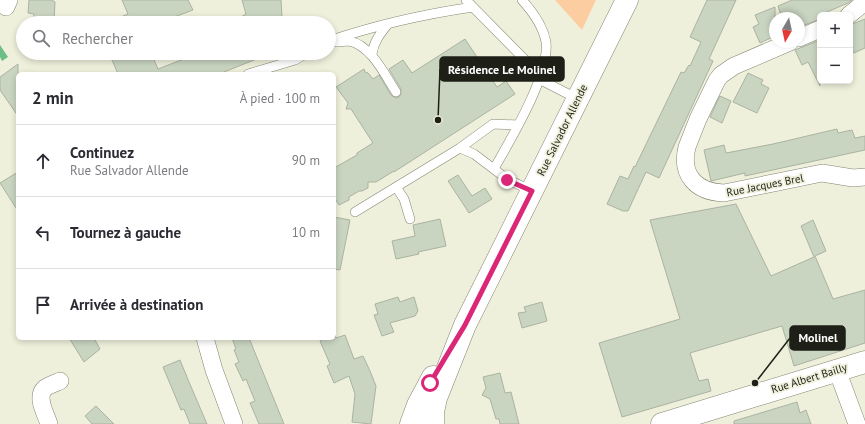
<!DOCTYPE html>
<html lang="fr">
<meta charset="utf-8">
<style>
:root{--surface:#fff;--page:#f2f2f3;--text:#2b2b33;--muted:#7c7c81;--line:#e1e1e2}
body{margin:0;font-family:"PT Sans",sans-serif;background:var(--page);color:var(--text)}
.controls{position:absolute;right:12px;top:12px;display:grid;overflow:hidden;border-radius:6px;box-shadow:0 2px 6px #0003}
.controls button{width:36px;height:36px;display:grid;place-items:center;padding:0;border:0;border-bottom:1px solid var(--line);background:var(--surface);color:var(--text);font:20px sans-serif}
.compass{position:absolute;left:769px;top:12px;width:36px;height:36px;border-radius:50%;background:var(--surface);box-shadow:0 2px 6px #0003;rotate:189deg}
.stop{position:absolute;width:12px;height:12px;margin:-9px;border:3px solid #db2777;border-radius:50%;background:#fff}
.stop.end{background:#db2777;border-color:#fff;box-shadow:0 1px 4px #0008}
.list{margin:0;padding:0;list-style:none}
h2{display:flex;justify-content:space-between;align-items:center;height:52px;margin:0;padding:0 16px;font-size:17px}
h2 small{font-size:13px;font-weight:400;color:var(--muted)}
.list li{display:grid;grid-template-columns:26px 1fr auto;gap:12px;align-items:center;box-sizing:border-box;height:72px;padding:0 16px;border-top:1px solid var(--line)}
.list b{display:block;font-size:15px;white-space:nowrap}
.list p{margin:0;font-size:13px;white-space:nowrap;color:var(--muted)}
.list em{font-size:13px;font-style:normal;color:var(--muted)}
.icon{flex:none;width:22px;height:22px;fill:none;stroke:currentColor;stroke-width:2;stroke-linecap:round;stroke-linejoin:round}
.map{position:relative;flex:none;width:865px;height:424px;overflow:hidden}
.search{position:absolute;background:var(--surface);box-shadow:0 2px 6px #0003;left:16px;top:16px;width:320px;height:44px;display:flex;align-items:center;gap:10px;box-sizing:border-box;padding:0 14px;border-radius:22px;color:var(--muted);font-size:15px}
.panel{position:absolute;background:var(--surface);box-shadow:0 2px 6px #0003;left:16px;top:72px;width:320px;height:268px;border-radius:6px}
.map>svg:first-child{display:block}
</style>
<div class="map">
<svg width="865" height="424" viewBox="0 0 865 424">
<rect width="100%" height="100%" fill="#eff0db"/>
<path fill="#fdcda2" d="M555,0h41l-14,30z"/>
<path fill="#6dbd87" d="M0,45l8,12 -6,4 -2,-4z"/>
<path fill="#c9d4c1" stroke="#aab3a2" d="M29,0h23l3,2 -1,21h-21l1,-9 -6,-1z
M122,0h66l5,10 -35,13h-52l22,-9z
M242,0h39l1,17 -13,6h-39l16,-9z
M707,0h29l-27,59 4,2 -54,117 -13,-6 -18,39h-5l-16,-7 13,-28 8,3 6,-13 1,1 46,-95 3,1 5,-8 1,1 11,-24 -11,-5z
M792,0h60l-4,3 -28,12v4l-21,8v-9h-17l-4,-12z
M775,7v29l-15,7 -7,-16 6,-3 -4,-9z
M865,19v29l-11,5 -4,-8v-20z
M465,39l32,48 9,-6 9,13 -121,78v-1l-18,11h-8v6l-6,3h-3l-10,6v3l-10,5 -5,-8v-29l23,-13v-2l16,-10 -22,-34h-5l2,-6 -12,-16 28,-18 1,3 3,1 5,6 6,-4 12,20 5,3 3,-1 2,-3v-5l-12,-20 14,-9 9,13z
M820,40v46l-12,-24 -6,3 -7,-15z
M109,53h42l7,16 41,-16h70v1l-50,20h-101z
M18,64v52l-18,-26v-13z
M748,73l15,7 -2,4 8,4 -12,25 -24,-11z
M720,96l11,5 -9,22 -12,-6z
M837,129l1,4 14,-3 3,8 10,-2v14l-120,26v-3l-34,8 -7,-31 20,-5 2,8 47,-9z
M18,172v39l-18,-28z
M458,175l14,21 13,-8 7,11 -23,14 -21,-32z
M736,204l35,72 43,-19 -13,-31 12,-6 13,31 -11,5 18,43 32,-9v53l-71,23 -12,-40 -92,27 9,28 9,-2 3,12 -89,26 -23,-74 81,-24 -30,-99z
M334,217l16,3 -10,50 -6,-1z
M440,219l6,27 -28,6 1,2 -23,5 -4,-18 23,-5 -2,-11z
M398,297l2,5 14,-5 4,14 -3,5 -25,7 4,9 -12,4 -8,-21 4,-1 -3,-10z
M542,302l5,19 -25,7 -4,-15 8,-1 -2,-5z
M335,334l1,4 9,-3 9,24 9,-3 7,15 6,15 -5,38 -19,-2 3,-28 -6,-18 -15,7 -7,-17 3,-2 -10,-23 6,-3h8z
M69,338h25l6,11 -16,13z
M232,338h17l35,86h-25l-9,-21 5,-2 -9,-22 -3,2 -8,-17 4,-2 -5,-12 2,-1z
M180,360l9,22 18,42h-17l-6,-15 -3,1 -18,-43z
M500,373l5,20 6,-1 8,32h-19l-1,-5h-3l-6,-20 -8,-4 4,-7 -3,-11z
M797,402l3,11 6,-3 5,14h-77v-3z
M96,406l18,18h-22l-7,-8z"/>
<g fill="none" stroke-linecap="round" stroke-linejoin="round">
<g stroke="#838471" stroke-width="10">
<path id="lane" d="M466,0l74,75
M329,41c47,-16 96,-27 144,-34
M336,42c4,0 9,-1 13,-1 22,4 36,34 47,51
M372,54c2,-13 8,-20 16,-30
M248,74l47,-14 12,-7
M539,79l39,20
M460,148l33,-24 25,1
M494,169c16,-29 56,-94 52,-127 -3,-16 -13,-30 -24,-42
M396,187l8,12 6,20
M355,212l105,-64 14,6 33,25 25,12"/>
</g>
<g stroke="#838471" stroke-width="18">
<path id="street" d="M6,7l3,-7
M849,15l16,-13
M799,38l21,-9
M790,42l-56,24 -13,9 -4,5 -19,39 -11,28c-7,28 9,45 37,46l98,-20 31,5 12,-1
M205,338l9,32 20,54
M837,370l20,54
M49,424c-3,-10 -14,-27 -4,-36 4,-3 10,-5 15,-7"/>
</g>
<g stroke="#838471" stroke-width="23">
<path id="secondary" d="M411,424l7,-19 15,-28
M433,424v-12l3,-14 29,-73 162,-325
M662,424l203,-62"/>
</g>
<use href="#lane" stroke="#fff" stroke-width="9"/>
<use href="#street" stroke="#fff" stroke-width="17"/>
<use href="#secondary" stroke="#fff" stroke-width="22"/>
</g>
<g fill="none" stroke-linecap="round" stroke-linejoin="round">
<path stroke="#db2777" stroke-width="5" d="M430,383l35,-58 67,-134 -25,-11"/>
</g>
<g text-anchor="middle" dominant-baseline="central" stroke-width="3.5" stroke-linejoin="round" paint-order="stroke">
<g font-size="11" fill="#1e1f17" stroke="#eff0db">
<text transform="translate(562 130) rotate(-64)">Rue Salvador Allende</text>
<text transform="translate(765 185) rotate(-11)">Rue Jacques Brel</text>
<text transform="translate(809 378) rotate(-17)">Rue Albert Bailly</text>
</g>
</g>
<path fill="none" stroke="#1e1f17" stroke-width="1.5" d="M438 120L440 69M755 383L790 338"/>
<g fill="#1e1f17" stroke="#eff0db" stroke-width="1.5">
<circle cx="438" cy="120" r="4"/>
<circle cx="755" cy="383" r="4"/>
</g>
<g fill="#1e1f17" stroke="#1e1f17" stroke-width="1.5">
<rect x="440" y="57" width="124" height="24" rx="4"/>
<rect x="790" y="326" width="55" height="24" rx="4"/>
</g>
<g font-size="12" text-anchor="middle" font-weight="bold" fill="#fff">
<text x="502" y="74">Résidence Le Molinel</text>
<text x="818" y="342">Molinel</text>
</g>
</svg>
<div class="controls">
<button>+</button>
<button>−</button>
</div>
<svg class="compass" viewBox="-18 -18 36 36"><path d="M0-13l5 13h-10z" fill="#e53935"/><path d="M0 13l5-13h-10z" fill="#7c7c81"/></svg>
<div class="stop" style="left:430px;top:383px"></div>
<div class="stop end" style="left:507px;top:180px"></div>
<div class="search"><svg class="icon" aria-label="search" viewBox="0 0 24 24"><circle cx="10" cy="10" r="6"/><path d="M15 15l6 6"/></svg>Rechercher</div>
<section class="panel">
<h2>2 min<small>À pied · 100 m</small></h2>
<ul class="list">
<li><svg class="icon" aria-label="ahead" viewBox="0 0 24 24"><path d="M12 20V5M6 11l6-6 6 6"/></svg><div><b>Continuez</b><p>Rue Salvador Allende</p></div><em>90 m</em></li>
<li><svg class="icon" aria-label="left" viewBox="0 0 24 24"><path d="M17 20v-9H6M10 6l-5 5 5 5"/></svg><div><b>Tournez à gauche</b></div><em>10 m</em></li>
<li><svg class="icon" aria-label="arrive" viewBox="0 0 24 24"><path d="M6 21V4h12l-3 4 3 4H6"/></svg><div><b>Arrivée à destination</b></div></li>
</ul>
</section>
</div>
